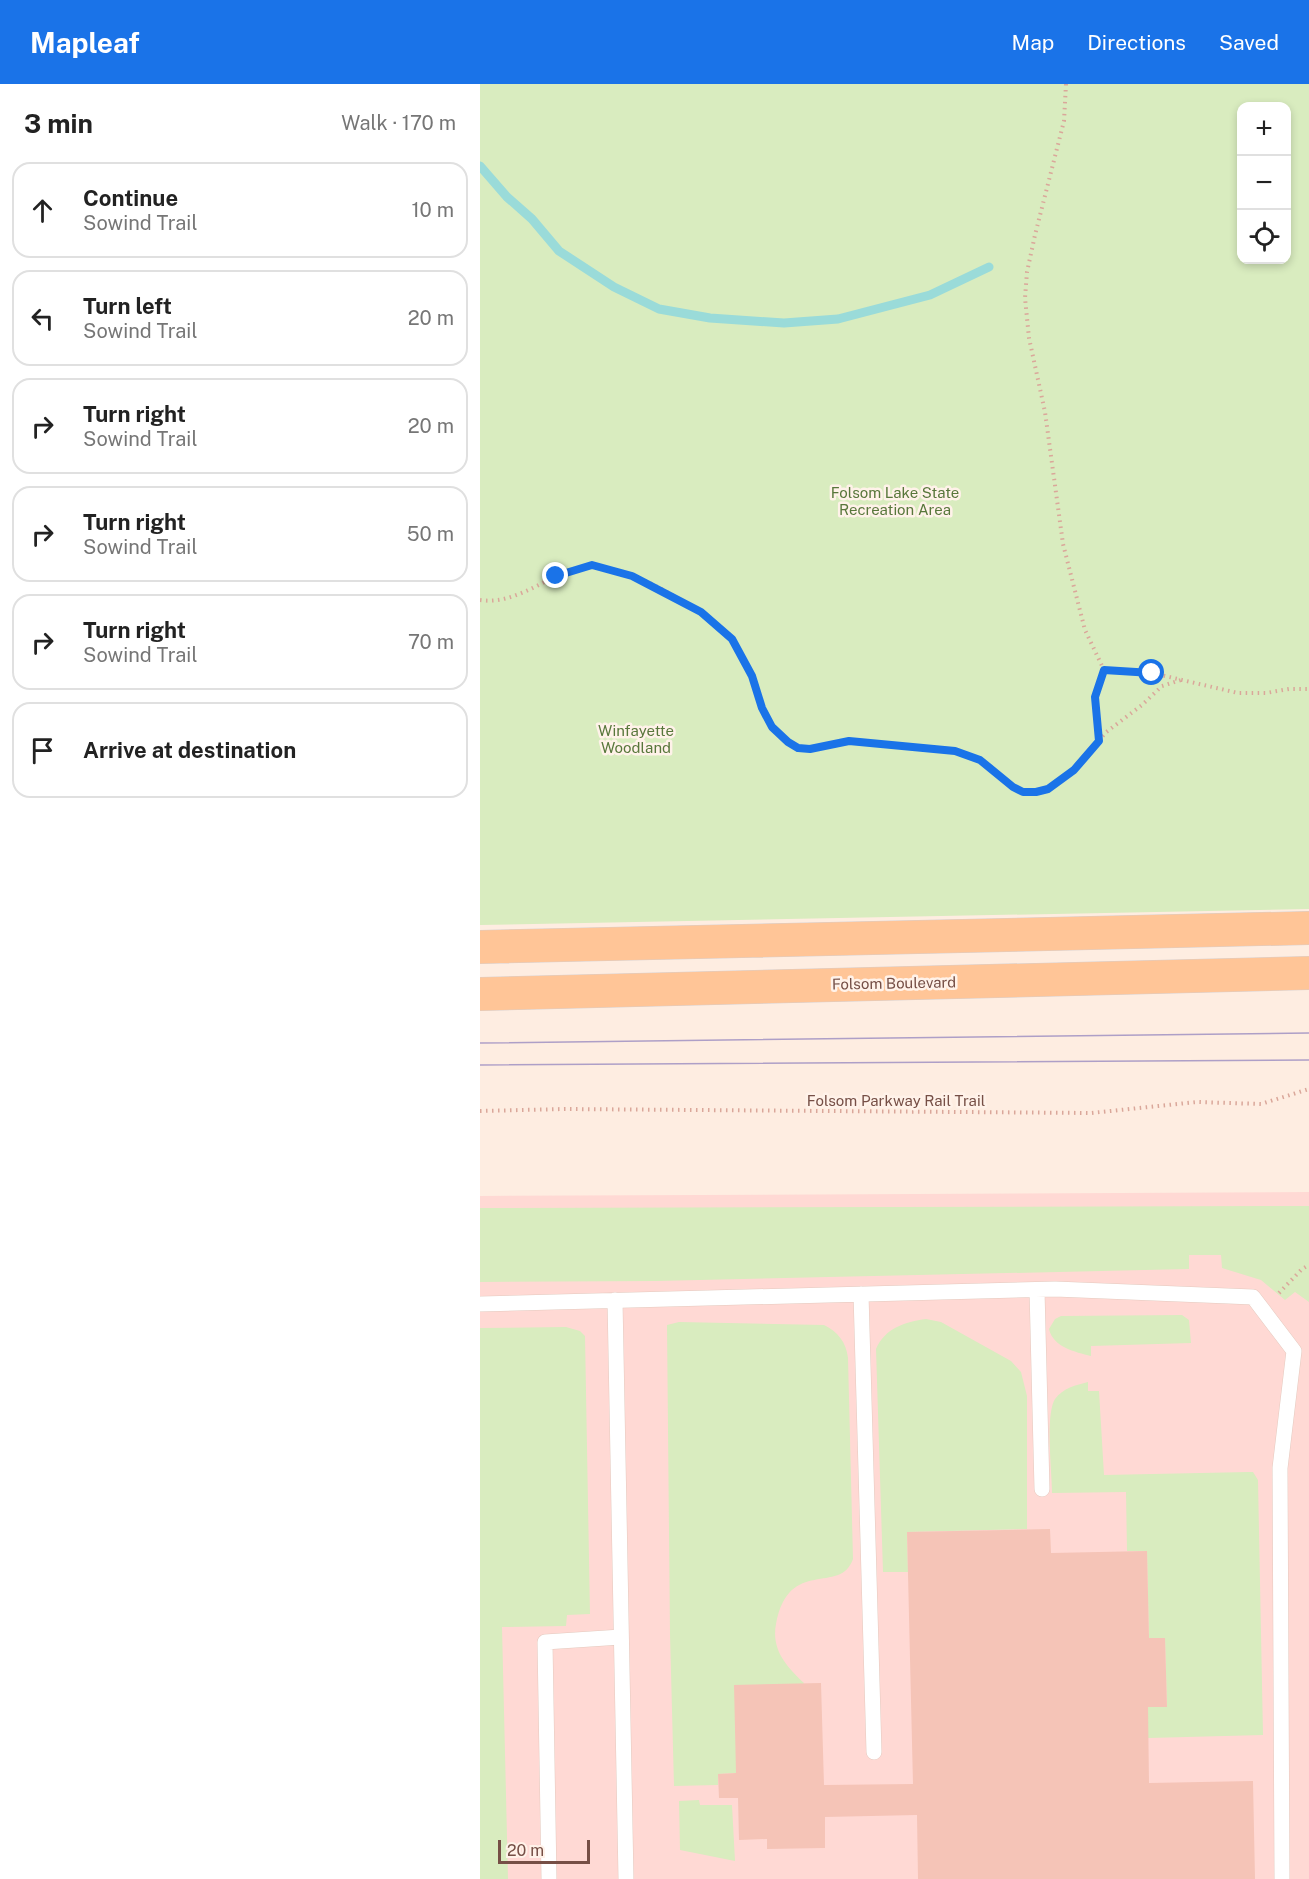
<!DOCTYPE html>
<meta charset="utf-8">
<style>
:root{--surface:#fff;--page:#f2f2f2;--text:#222;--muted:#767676;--line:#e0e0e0;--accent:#1a73e8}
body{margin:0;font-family:"Public Sans",sans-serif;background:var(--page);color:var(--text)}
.controls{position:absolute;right:18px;top:18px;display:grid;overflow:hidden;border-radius:12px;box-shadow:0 3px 9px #0003}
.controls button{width:54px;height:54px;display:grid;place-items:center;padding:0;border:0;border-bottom:2px solid var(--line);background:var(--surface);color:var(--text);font:30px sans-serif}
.scale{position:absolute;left:18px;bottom:15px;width:92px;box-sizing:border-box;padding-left:6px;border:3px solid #764f46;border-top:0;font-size:16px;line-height:21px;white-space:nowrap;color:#764f46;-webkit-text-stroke:4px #fff2e9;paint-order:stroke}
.stop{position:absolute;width:18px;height:18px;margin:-14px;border:4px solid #1a73e8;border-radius:50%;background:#fff}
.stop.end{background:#1a73e8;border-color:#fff;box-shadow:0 2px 6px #0008}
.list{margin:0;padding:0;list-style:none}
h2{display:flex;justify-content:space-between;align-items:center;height:78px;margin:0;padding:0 24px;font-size:26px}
h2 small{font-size:20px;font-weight:400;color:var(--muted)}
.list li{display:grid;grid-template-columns:39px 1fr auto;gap:18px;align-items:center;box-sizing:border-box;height:96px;margin:0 12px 12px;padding:0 12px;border:2px solid var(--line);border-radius:18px}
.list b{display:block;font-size:22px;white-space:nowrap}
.list p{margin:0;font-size:20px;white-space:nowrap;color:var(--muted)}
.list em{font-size:20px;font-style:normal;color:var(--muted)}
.icon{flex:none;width:33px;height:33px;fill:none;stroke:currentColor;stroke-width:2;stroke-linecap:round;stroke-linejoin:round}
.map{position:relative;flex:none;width:829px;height:1795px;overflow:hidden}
header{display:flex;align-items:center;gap:36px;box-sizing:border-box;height:84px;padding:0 30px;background:var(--accent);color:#fff}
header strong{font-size:28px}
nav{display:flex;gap:33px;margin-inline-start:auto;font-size:21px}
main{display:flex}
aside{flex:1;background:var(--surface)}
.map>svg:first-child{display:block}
</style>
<header>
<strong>Mapleaf</strong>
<nav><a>Map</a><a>Directions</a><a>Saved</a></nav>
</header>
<main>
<aside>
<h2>3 min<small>Walk · 170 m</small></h2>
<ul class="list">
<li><svg class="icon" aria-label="ahead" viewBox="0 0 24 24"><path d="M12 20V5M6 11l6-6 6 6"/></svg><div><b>Continue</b><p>Sowind Trail</p></div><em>10 m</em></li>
<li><svg class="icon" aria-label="left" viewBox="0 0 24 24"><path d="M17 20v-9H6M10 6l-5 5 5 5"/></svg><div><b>Turn left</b><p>Sowind Trail</p></div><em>20 m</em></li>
<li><svg class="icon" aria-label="right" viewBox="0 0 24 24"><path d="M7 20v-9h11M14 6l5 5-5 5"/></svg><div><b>Turn right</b><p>Sowind Trail</p></div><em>20 m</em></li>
<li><svg class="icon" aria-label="right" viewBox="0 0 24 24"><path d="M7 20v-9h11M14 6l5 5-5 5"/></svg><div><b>Turn right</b><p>Sowind Trail</p></div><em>50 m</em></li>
<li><svg class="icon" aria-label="right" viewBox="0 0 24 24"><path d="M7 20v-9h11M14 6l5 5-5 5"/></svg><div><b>Turn right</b><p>Sowind Trail</p></div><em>70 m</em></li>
<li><svg class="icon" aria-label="arrive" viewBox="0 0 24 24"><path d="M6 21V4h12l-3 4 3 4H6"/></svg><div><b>Arrive at destination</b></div></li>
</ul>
</aside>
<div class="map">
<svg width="829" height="1795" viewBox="0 0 829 1795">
<rect width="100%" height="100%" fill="#feede1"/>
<path fill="#ffd9d4" d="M829,1108v687h-829v-683z"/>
<path fill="#d9ecbf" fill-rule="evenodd" d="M0,0h829v825l-829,16zM762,22h44v154h-44z
M829,1122v96l-14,-10 -10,8 -24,-20 -39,-12 -1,-13h-32v14l-533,12 -176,1v-74z
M702,1231l7,5 2,23 -100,3v10c-16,-4 -38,-9 -42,-27l6,-10 6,-3z
M446,1235l15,3 70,39 10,11 6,24v133l-120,3 1,40h-25l-7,-223c9,-21 29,-27 50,-30z
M199,1238l145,3c14,7 22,17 24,33l5,201c-13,37 -64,-3 -77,65 -5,26 11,43 28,59l-68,90 -18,1v11l-44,1 -4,-152 -3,-309z
M86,1243l14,4 5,5 5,278 -23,1 -1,11 -64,1 6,252h-28v-551z
M608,1298v9h11l5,84 145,-3h4l5,8 5,255 -115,3v-31h19l-2,-69h-16l-2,-87h-20l-1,-59 -74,1c0,-21 -7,-78 3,-94 8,-11 21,-14 33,-17z
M219,1716l1,5h32l3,56 -55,-11 -1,-49z"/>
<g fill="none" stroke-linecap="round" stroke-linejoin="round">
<path stroke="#9adbd9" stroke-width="9" d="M0,82l27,31 25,22 27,32 55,36 45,22 51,9 74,5 54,-4 92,-24 59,-28"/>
</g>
<path fill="#f5c4b7" d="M570,1445l1,24 96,-2 2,87h16l2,69h-19l1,76 104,-2 2,98h-337l-1,-64 -92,2v31l-58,1v-10l-28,1 -1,-42h-19l-1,-24 18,-1 -2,-88 87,-2 3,102 89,-1 -6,-252z"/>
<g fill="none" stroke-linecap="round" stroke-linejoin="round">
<g stroke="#e4cabf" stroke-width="16">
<path id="service" d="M557,1206l5,199
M381,1210l13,458
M135,1216l11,579
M0,1220l575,-15 198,8 41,54 -14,117 2,411
M69,1795l-4,-237 76,-5"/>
</g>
<g stroke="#d9cecb" stroke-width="34">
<path id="primary" d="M0,863l829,-19
M0,910l829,-21"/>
</g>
<path stroke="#daa79a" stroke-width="4" stroke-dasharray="1.5 4.5" stroke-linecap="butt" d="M586,0l-2,37 -29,114 -8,37 -2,26 4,40 16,74 18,132 22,86 19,40
M0,516c40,6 72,-31 111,-34 9,-1 31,6 39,9 32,11 77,39 100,63 9,9 17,27 22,39 10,24 14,51 37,66 18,12 38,2 57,-1 9,-2 19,0 27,1 21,1 43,3 64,5 14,2 30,5 43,12 20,10 32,36 57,32 27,-5 46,-32 62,-51l-4,-44 9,-27 48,3 86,20h28l23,-4h20
M619,657l6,-8 37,-28 20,-19 19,-6
M0,1027l84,-2 527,4 106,-11 64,2 48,-15
M799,1209l23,-24 7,-4"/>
<use href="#service" stroke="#fff" stroke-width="15"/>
<use href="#primary" stroke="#ffc597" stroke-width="33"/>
<path stroke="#ae9fc7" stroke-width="1.5" d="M0,959l829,-10
M0,981l829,-5"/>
</g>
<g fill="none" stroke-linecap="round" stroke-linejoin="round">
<path stroke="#1a73e8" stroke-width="8" d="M76,492l36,-11 40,11 69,36 31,27 20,37 10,32 10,19 16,15 10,6 12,1 39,-8 106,10 25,9 33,27 10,5h13l12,-3 26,-19 25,-29 -4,-44 9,-27 48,3"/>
</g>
<g text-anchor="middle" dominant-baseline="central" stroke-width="5" stroke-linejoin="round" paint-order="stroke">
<g font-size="15" fill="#58773b" stroke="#fff2e9">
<text x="415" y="408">Folsom Lake State<tspan x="415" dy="17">Recreation Area</tspan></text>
<text x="156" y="646">Winfayette<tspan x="156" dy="17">Woodland</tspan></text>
</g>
<g font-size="15" fill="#764f46" stroke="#fff2e9">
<text transform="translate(414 899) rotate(-1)">Folsom Boulevard</text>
<text x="416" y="1016">Folsom Parkway Rail Trail</text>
</g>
</g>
</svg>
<div class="controls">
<button>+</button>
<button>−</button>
<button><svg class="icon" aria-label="locate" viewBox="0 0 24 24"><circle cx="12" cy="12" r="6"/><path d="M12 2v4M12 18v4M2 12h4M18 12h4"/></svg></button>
</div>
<div class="scale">20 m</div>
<div class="stop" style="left:672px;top:589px"></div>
<div class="stop end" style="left:76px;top:492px"></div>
</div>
</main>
